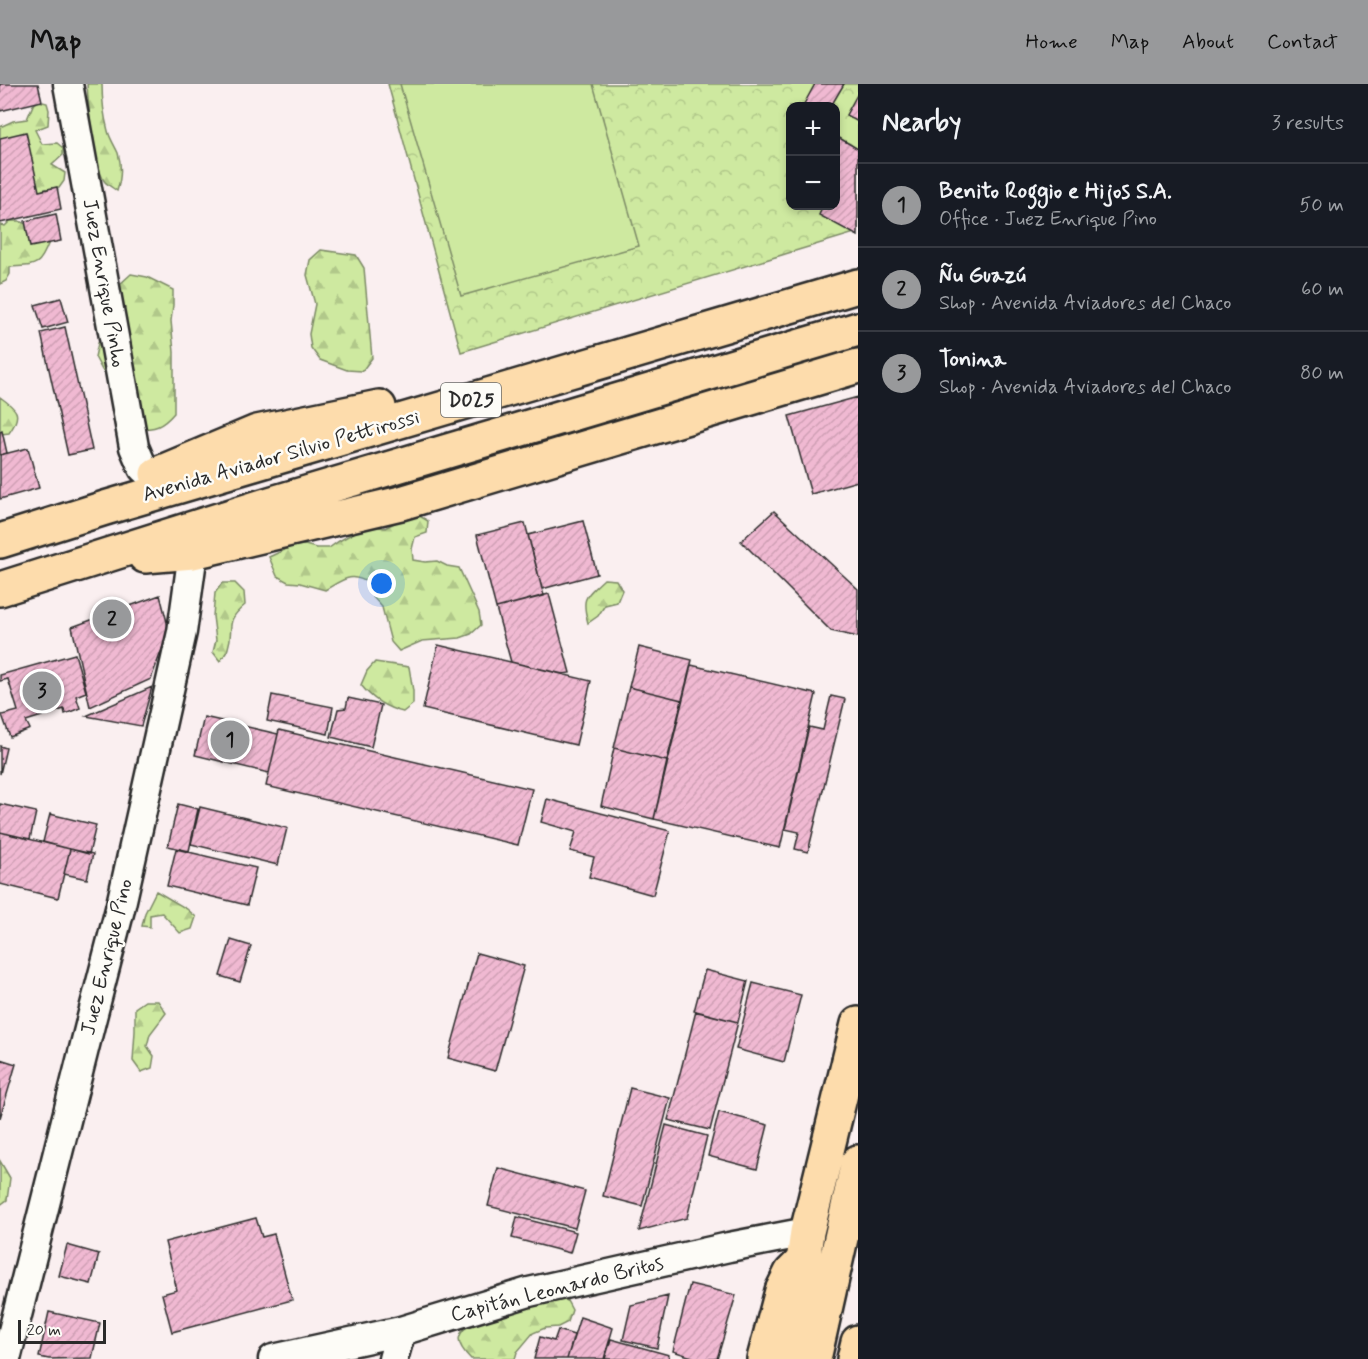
<!DOCTYPE html>
<meta charset="utf-8">
<style>
:root{--surface:#171b24;--page:#242831;--text:#f1f3f6;--muted:#9ea1a6;--line:#363941;--accent:#98999b}
body{margin:0;font-family:Mynerve,sans-serif;background:var(--page);color:var(--text)}
.controls{position:absolute;right:18px;top:18px;display:grid;overflow:hidden;border-radius:12px;box-shadow:0 3px 9px #0003}
.controls button{width:54px;height:54px;display:grid;place-items:center;padding:0;border:0;border-bottom:2px solid var(--line);background:var(--surface);color:var(--text);font:30px sans-serif}
.scale{position:absolute;left:18px;bottom:15px;width:88px;box-sizing:border-box;padding-left:6px;border:3px solid #2b2b2b;border-top:0;font-size:16px;line-height:21px;white-space:nowrap;color:#2b2b2b;-webkit-text-stroke:4px #fdfcf7;paint-order:stroke}
.you{position:absolute;left:382px;top:500px;width:21px;height:21px;margin:-15px;border:4px solid #fff;border-radius:50%;background:#1a73e8;box-shadow:0 0 0 9px #1a73e833}
.badge{display:grid;place-items:center;width:39px;height:39px;border-radius:50%;background:var(--accent);color:#111;font-size:20px;font-weight:700}
.pin{position:absolute;translate:-50% -50%;border:3px solid #fff;box-shadow:0 2px 6px #0006}
.list{margin:0;padding:0;list-style:none}
h2{display:flex;justify-content:space-between;align-items:center;height:78px;margin:0;padding:0 24px;font-size:26px}
h2 small{font-size:20px;font-weight:400;color:var(--muted)}
.list li{display:grid;grid-template-columns:39px 1fr auto;gap:18px;align-items:center;box-sizing:border-box;height:84px;padding:0 24px;border-top:2px solid var(--line)}
.list b{display:block;font-size:22px;white-space:nowrap}
.list p{margin:0;font-size:20px;white-space:nowrap;color:var(--muted)}
.list em{font-size:20px;font-style:normal;color:var(--muted)}
.map{position:relative;flex:none;width:858px;height:1275px;overflow:hidden}
header{display:flex;align-items:center;gap:36px;box-sizing:border-box;height:84px;padding:0 30px;background:var(--accent);color:#111}
header strong{font-size:28px}
nav{display:flex;gap:33px;margin-inline-start:auto;font-size:21px}
main{display:flex}
aside{flex:1;background:var(--surface)}
.map>svg:first-child{display:block}
</style>
<header>
<strong>Map</strong>
<nav><a>Home</a><a>Map</a><a>About</a><a>Contact</a></nav>
</header>
<main>
<div class="map">
<svg width="858" height="1275" viewBox="0 0 858 1275">
<defs>
<pattern id="forest-firs" width="22" height="20" patternUnits="userSpaceOnUse" patternTransform="scale(1.5)"><rect width="22" height="20" fill="#cee9a0"/><path d="M5 1l3.5 6h-7zM16 11l3.5 6h-7z" fill="#b1c88a"/></pattern>
<pattern id="park-crowns" width="20" height="18" patternUnits="userSpaceOnUse" patternTransform="scale(1.5)"><rect width="20" height="18" fill="#cee9a0"/><path d="M2 6a3 3 0 1 1 6 0M12 15a3 3 0 1 1 6 0" fill="none" stroke="#b1c88a"/></pattern>
<pattern id="building-hatch" width="6" height="6" patternUnits="userSpaceOnUse" patternTransform="scale(1.5)"><rect width="6" height="6" fill="#f0b9d2"/><path d="M-1 1l2-2M0 6l6-6M5 7l2-2" fill="none" stroke="#ce9fb4"/></pattern>
</defs>
<rect width="100%" height="100%" fill="#faeff0"/>
<filter id="ink" filterUnits="userSpaceOnUse"><feTurbulence type="fractalNoise" baseFrequency=".0167" numOctaves="2"/><feDisplacementMap in="SourceGraphic" scale="12" xChannelSelector="R" yChannelSelector="G"/><feConvolveMatrix kernelMatrix="1 2 1 2 8 2 1 2 1" color-interpolation-filters="sRGB"/></filter>
<g filter="url(#ink)">
<path fill="url(#forest-firs)" stroke="#7c8a66" stroke-width="1.5" d="M87,0h15c0,16 2,32 6,47 2,8 7,15 10,22 4,13 3,26 -1,38 -4,-3 -9,-6 -12,-9 -11,-14 -17,-79 -18,-98z
M39,17l8,2 2,7 -1,15 -13,5 7,14 15,-1 6,5v7l-11,10 13,8 -1,8 -5,7 -14,1 -8,4 -37,-51v-15l13,-6 14,-2 6,-14z
M10,137h9l22,9 8,12c-10,26 -13,23 -39,25v7l-4,7 -6,3v-59l5,1z
M321,166l35,5 8,13 8,90 -10,13 -15,-1 -27,-10 -9,-12 -2,-14 6,-30 -8,-29 3,-15z
M131,190l16,3 26,13v15l-2,16 3,31v61c-12,14 -19,16 -37,16l-25,-49 -10,-10 -7,-13 3,-14 9,-12 11,-45z
M0,313c17,12 23,17 9,36l-8,1h-1z
M418,431l10,6 -1,12 -12,4 -3,12 1,11 12,2 12,-1 10,5 12,2 20,44 2,13 -10,9 -11,4 -38,3 -23,10 -8,-9 -9,-35 -9,-10 -3,-13c-20,-13 -27,-4 -45,6l-25,-7 -12,-1 -11,-6 -8,-19 24,-11 12,-1 11,3h13l10,-7 22,-12 12,-3 12,2 11,-6z
M604,495l12,1 6,10 -5,12 -12,3 -7,11 -10,7c-7,-26 -3,-26 16,-44z
M222,499h13l9,9 1,13c-22,18 -10,22 -17,43 -1,5 -5,9 -8,13l-7,-9 3,-12 -3,-24 2,-23z
M375,578l34,5 4,24v13l-10,8c-17,-4 -31,-13 -42,-27l6,-14z
M156,807l31,18 9,8 -4,12 -12,4 -18,-20 -12,2v12l-8,-1 3,-13z
M145,917h13l8,12 -16,21 -3,12 7,10 -2,12 -11,4 -8,-11 2,-30v-23z
M0,1077l10,17 -3,22 -7,5z
M558,1207l8,8 6,11 -4,12 -10,5 -13,1 -12,5 -16,19 -2,7h-44c-17,-17 -16,-26 5,-39z"/>
<path fill="url(#park-crowns)" stroke="#7c8a66" stroke-width="1.5" fill-rule="evenodd" d="M388,0h470v148l-397,120zM790,22h46v100h-46z"/>
<path fill="#cee9a0" stroke="#7c8a66" stroke-width="1.5" d="M400,0h193l46,162 -178,50z"/>
<path fill="url(#building-hatch)" stroke="#2b2b2b" stroke-width="1.5" d="M0,0h38l4,17 -42,10z
M815,0h29l-13,22h-22l-5,-2z
M858,9v29l-12,-7z
M26,48l13,59 18,-4 4,22 -61,14v-85z
M836,52l22,13v87l-39,-21 4,-9h13z
M56,130l5,27 -31,6 -5,-26z
M61,214l7,24 -25,7 -8,-24z
M65,243l27,123 -24,5 -27,-122z
M858,313v84l-47,13 -22,-78z
M2,347l5,22 -7,2v-23z
M28,364l11,40 -39,11v-44z
M774,427l84,78v48l-27,-6 -90,-90z
M583,437l14,53 -55,15 -14,-54z
M525,439l19,73 -48,12 -19,-73z
M549,510l21,79 -7,1 -52,-12 -15,-54z
M160,511l9,35 -18,49 -61,28 -18,-80z
M438,561l153,36 -15,64 -153,-36z
M639,563l53,13 -10,40 -53,-13z
M75,570l11,38 -10,4 4,12 -15,6 -1,-5 -38,12 4,8 -20,8 -8,-22 16,-4 -10,-32 -8,2v-6z
M691,581l125,29 -36,154 -126,-29z
M152,603l-11,39 -55,-10z
M629,603l53,13 -15,61 -53,-13z
M272,611l61,12 -5,27 -61,-13z
M831,612l14,3 -37,153 -13,-3 4,-17 -14,-3 24,-102 14,3z
M348,614l33,7 -10,42 -40,-10 7,-28 8,-1z
M204,633l74,17 -9,39 -74,-18z
M279,646l253,59 -14,56 -252,-59z
M0,662l6,2 -6,26z
M614,664l53,13 -13,58 -53,-13z
M547,715l123,32 -17,64 -64,-18 5,-20 -24,-6 6,-19 -35,-10z
M0,720l36,8 -6,27 -30,-7z
M178,720l20,5 -9,42 -21,-5z
M200,723l87,21 -9,37 -87,-21z
M50,730l46,11 -7,29 -46,-12z
M0,748l70,17 -12,49 -58,-14z
M70,765l23,5 -6,25 -23,-5z
M176,765l80,19 -9,37 -80,-19z
M231,856l20,6 -11,36 -20,-6z
M477,869l47,13 -29,105 -47,-13z
M705,886l43,11 -10,41 -44,-11z
M753,899l48,12 -17,67 -48,-13z
M696,927l42,11 -28,108 -42,-10z
M0,975l16,5 -16,54z
M630,1004l40,10 -28,108 -39,-10z
M719,1028l49,13 -11,44 -49,-13z
M666,1041l41,11 -20,82 -48,13z
M498,1084l87,23 -10,37 -87,-22z
M517,1133l59,15 -6,21 -58,-15z
M256,1134l6,19 12,-3 18,66 -120,32 -10,-38 15,-4 -12,-48z
M67,1161l32,9 -8,30 -32,-8z
M690,1200l46,11 -19,64h-19l-25,-8z
M668,1212l-11,52 -34,-8 8,-35z
M49,1228l51,11 -8,35 -43,1 -10,-2z
M580,1233l33,11 -9,31h-37z
M558,1246l16,5 -7,24h-33l6,-22 14,4z
M611,1255l58,16 -1,4h-63z"/>
<g fill="none" stroke-linecap="round" stroke-linejoin="round">
<g stroke="#2b2b2b" stroke-width="33">
<path id="minor" d="M68,0l66,363 9,21 9,8
M6,1275l85,-338 29,-112 62,-277 11,-80
M273,1275l128,-28 128,-39 200,-45 78,-15
M393,1275l8,-28"/>
</g>
<g stroke="#2b2b2b" stroke-width="38">
<path id="major" d="M764,1275l18,-68 9,-18 12,-12"/>
</g>
<g stroke="#2b2b2b" stroke-width="38">
<path id="highway" d="M157,390l100,-42 122,-25
M0,457l105,-33 753,-222
M145,472l48,-4 208,-49 457,-137
M0,505l266,-84 592,-176
M790,1275l17,-127 51,-208
M814,1275l44,-197
M854,1275l4,-17"/>
</g>
<use href="#minor" stroke="#fdfcf7" stroke-width="28"/>
<use href="#major" stroke="#fddcac" stroke-width="33"/>
<use href="#highway" stroke="#fddcac" stroke-width="33"/>
</g>
</g>
<g text-anchor="middle" dominant-baseline="central" stroke-width="5" stroke-linejoin="round" paint-order="stroke">
<rect fill="#fdfcf7" stroke="#6a6a68" stroke-width="1.5" x="441" y="299" width="60" height="34" rx="4.5"/>
<g font-size="20" font-weight="bold" fill="#2b2b2b">
<text x="471" y="316">D025</text>
</g>
<g font-size="21" fill="#2b2b2b" stroke="#fdfcf7">
<text transform="translate(104 199) rotate(80)">Juez Enrique Pinho</text>
<text transform="translate(281 372) rotate(-16)">Avenida Aviador Silvio Pettirossi</text>
<text transform="translate(107 873) rotate(-76)">Juez Enrique Pino</text>
<text transform="translate(557 1205) rotate(-14)">Capitán Leonardo Britos</text>
</g>
</g>
</svg>
<div class="controls">
<button>+</button>
<button>−</button>
</div>
<div class="scale">20 m</div>
<div class="you"></div>
<div class="pin badge" style="left:230px;top:656px">1</div>
<div class="pin badge" style="left:112px;top:535px">2</div>
<div class="pin badge" style="left:42px;top:607px">3</div>
</div>
<aside>
<h2>Nearby<small>3 results</small></h2>
<ul class="list">
<li><span class="badge">1</span><div><b>Benito Roggio e Hijos S.A.</b><p>Office · Juez Enrique Pino</p></div><em>50 m</em></li>
<li><span class="badge">2</span><div><b>Ñu Guazú</b><p>Shop · Avenida Aviadores del Chaco</p></div><em>60 m</em></li>
<li><span class="badge">3</span><div><b>Tonina</b><p>Shop · Avenida Aviadores del Chaco</p></div><em>80 m</em></li>
</ul>
</aside>
</main>
